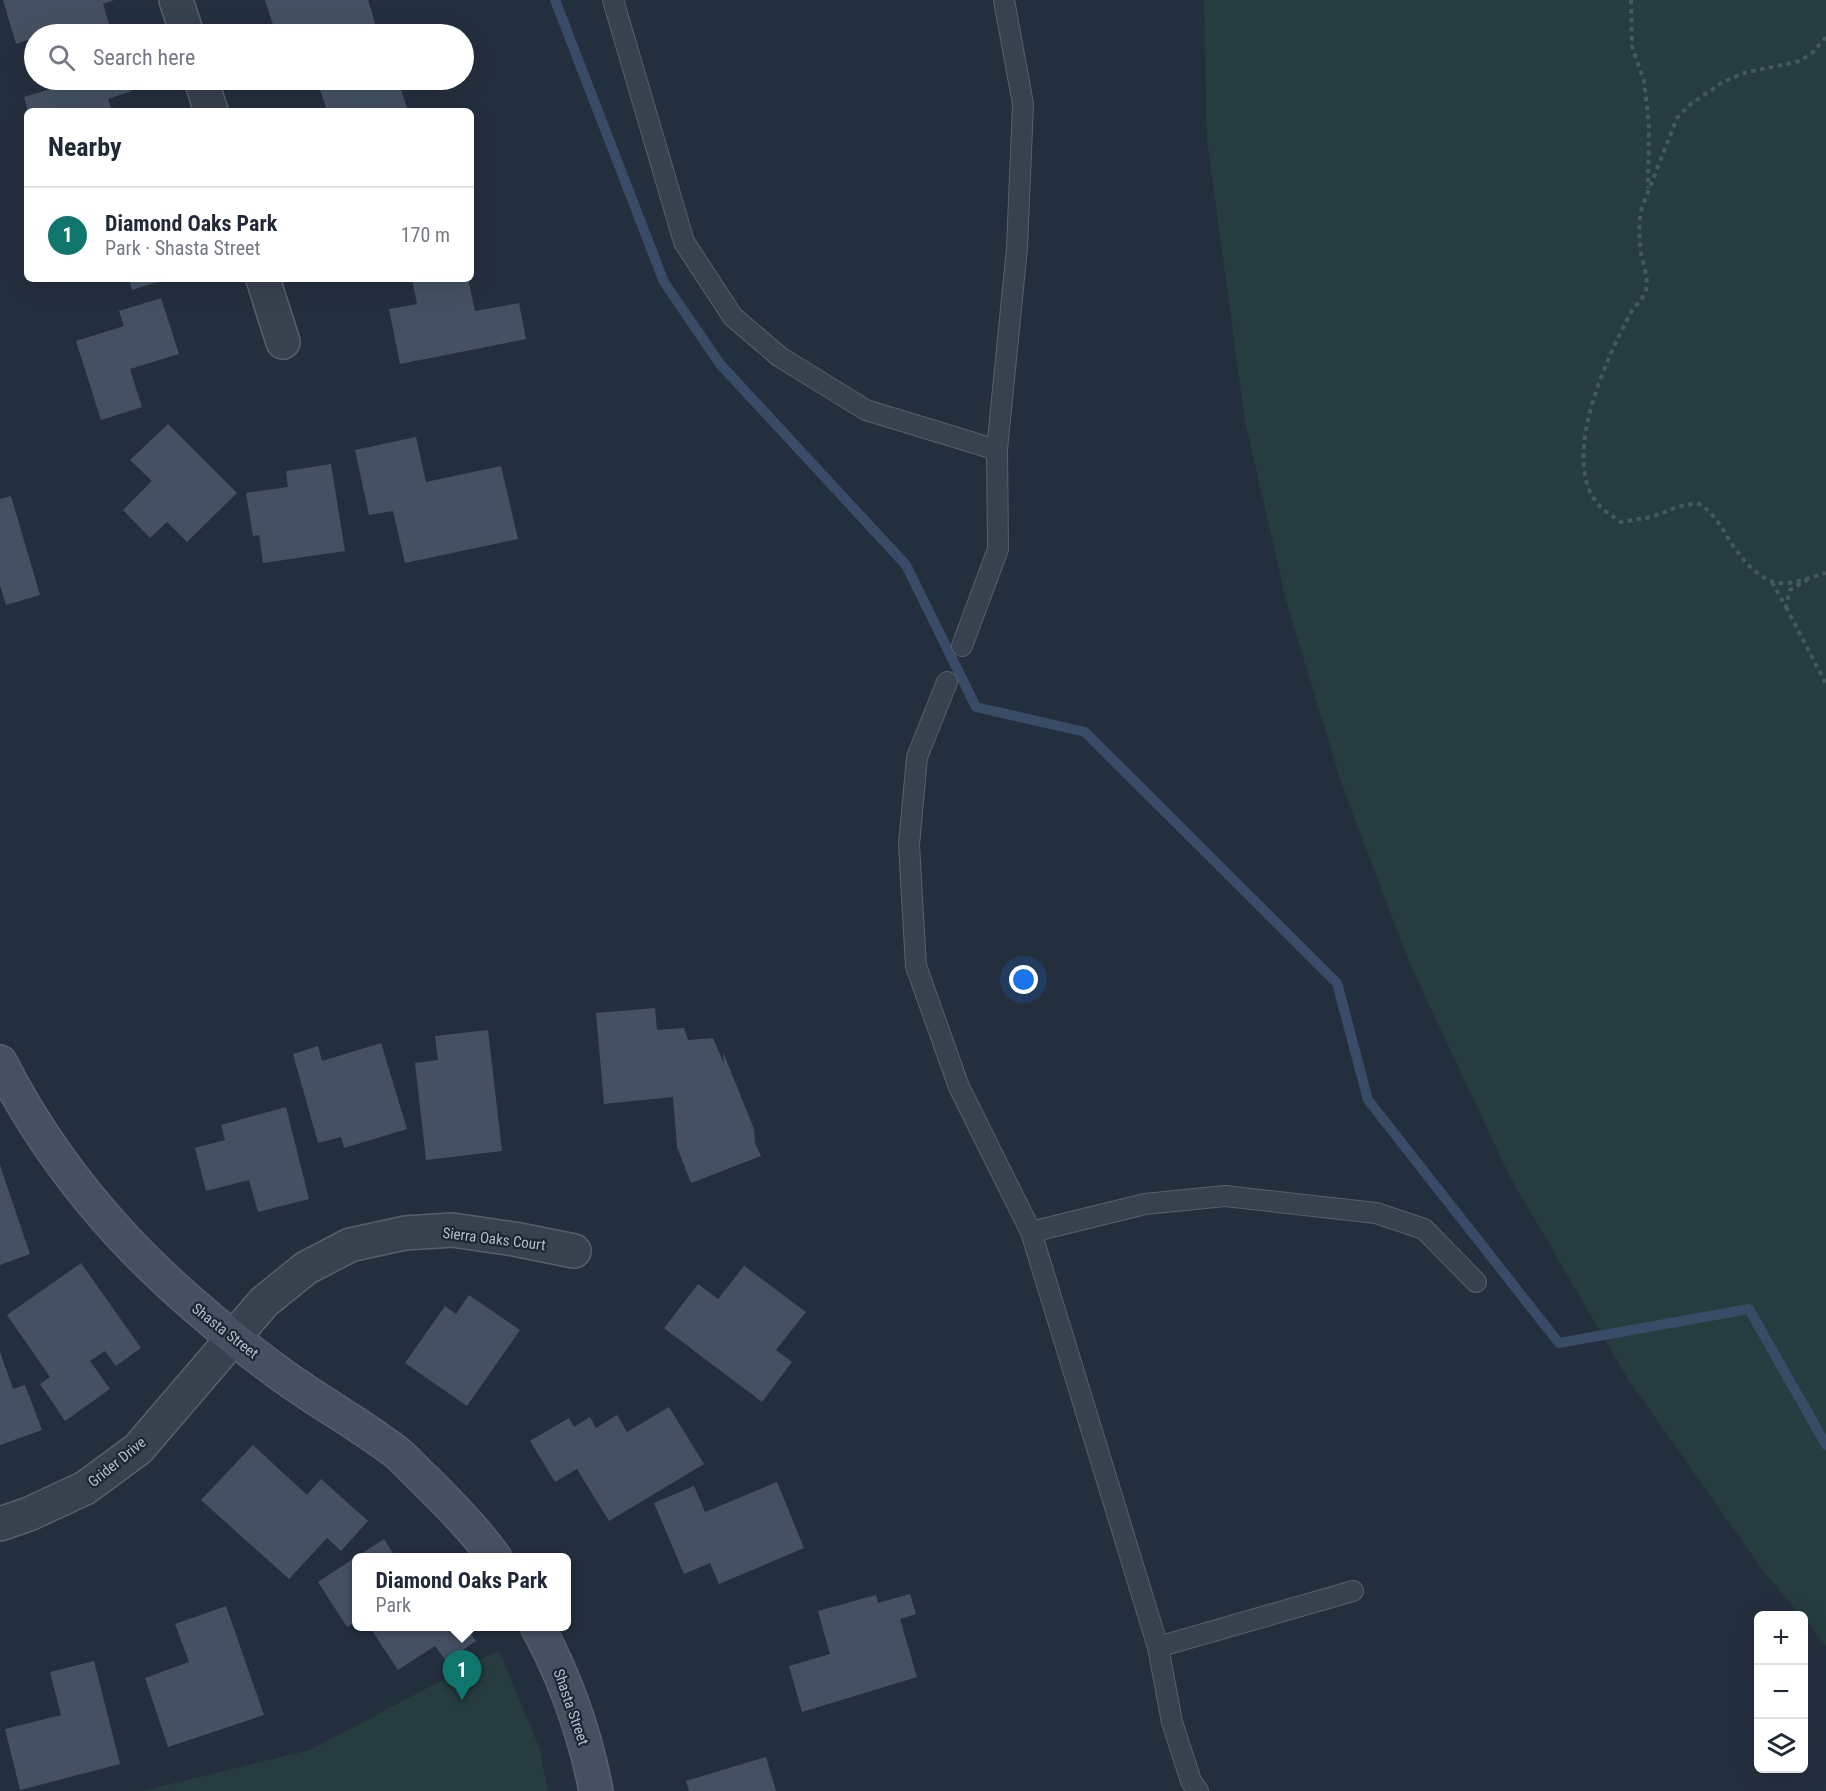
<!DOCTYPE html>
<meta charset="utf-8">
<style>
:root{--surface:#fff;--page:#f6f6f7;--text:#1f2937;--muted:#747a83;--line:#e0e1e3;--accent:#0f766e}
body{margin:0;font-family:"Roboto Condensed",sans-serif;background:var(--page);color:var(--text)}
.controls{position:absolute;right:18px;bottom:18px;display:grid;overflow:hidden;border-radius:9px;box-shadow:0 6px 24px #0002}
.controls button{width:54px;height:54px;display:grid;place-items:center;padding:0;border:0;border-bottom:2px solid var(--line);background:var(--surface);color:var(--text);font:30px sans-serif}
.you{position:absolute;left:1024px;top:980px;width:21px;height:21px;margin:-15px;border:4px solid #fff;border-radius:50%;background:#1a73e8;box-shadow:0 0 0 9px #1a73e833}
.badge{display:grid;place-items:center;width:39px;height:39px;border-radius:50%;background:var(--accent);color:#fff;font-size:20px;font-weight:700}
.pin{position:absolute;translate:-50% -50px;filter:drop-shadow(0 2px 3px #0008)}
.pin::after{content:'';position:absolute;top:32px;width:21px;height:18px;background:inherit;clip-path:polygon(0 0,100% 0,50% 100%)}
.popup{position:absolute;left:352px;top:1553px;width:219px;height:78px;box-sizing:border-box;display:grid;place-content:center;border-radius:9px;background:var(--surface);filter:drop-shadow(0 2px 4px #0005);font-size:20px;white-space:nowrap;color:var(--muted)}
.popup b{font-size:22px;color:var(--text)}
.popup::after{content:'';position:absolute;left:50%;top:100%;margin-left:-12px;border:12px solid transparent;border-top-color:var(--surface)}
.list{margin:0;padding:0;list-style:none}
h2{display:flex;justify-content:space-between;align-items:center;height:78px;margin:0;padding:0 24px;font-size:26px}
h2 small{font-size:20px;font-weight:400;color:var(--muted)}
.list li{display:grid;grid-template-columns:39px 1fr auto;gap:18px;align-items:center;box-sizing:border-box;height:96px;padding:0 24px;border-top:2px solid var(--line)}
.list b{display:block;font-size:22px;white-space:nowrap}
.list p{margin:0;font-size:20px;white-space:nowrap;color:var(--muted)}
.list em{font-size:20px;font-style:normal;color:var(--muted)}
.icon{flex:none;width:33px;height:33px;fill:none;stroke:currentColor;stroke-width:2;stroke-linecap:round;stroke-linejoin:round}
.map{position:relative;flex:none;width:1826px;height:1791px;overflow:hidden}
.search{position:absolute;background:var(--surface);box-shadow:0 6px 24px #0002;left:24px;top:24px;width:450px;height:66px;display:flex;align-items:center;gap:15px;box-sizing:border-box;padding:0 21px;border-radius:33px;color:var(--muted);font-size:22px}
.panel{position:absolute;background:var(--surface);box-shadow:0 6px 24px #0002;left:24px;top:108px;width:450px;height:174px;border-radius:9px}
.map>svg:first-child{display:block}
</style>
<div class="map">
<svg width="1826" height="1791" viewBox="0 0 1826 1791">
<rect width="100%" height="100%" fill="#242f3e"/>
<path fill="#263c3f" d="M1204,0h622v1646l-22,-27v-3l-4,-1 -36,-43 -136,-193 -119,-204 -100,-213 -67,-177 -55,-181 -42,-183 -38,-281z
M499,1650l40,97 9,44h-407l169,-41z"/>
<g fill="none" stroke-linecap="round" stroke-linejoin="round">
<path stroke="#394c67" stroke-width="10" d="M555,0l109,282 56,82 186,201 70,142 109,25 252,251 31,117 191,243 190,-34 77,136"/>
</g>
<path fill="#455162" d="M3,0h111l-11,4 9,30h-59l-1,-1 -18,1v4l-18,6z
M265,0h103l8,26 -28,8h-72z
M81,80h47l4,11 -24,8 4,12h-84l-4,-14z
M317,80h81l10,31h-91l9,-3z
M129,279h35v1l-32,10z
M412,279h56l7,32 44,-8 7,36 -126,25 -11,-55 28,-5z
M161,298l18,56 -49,15 12,38 -41,13 -25,-79 48,-15 -5,-15z
M168,424l69,69 -50,49 -20,-20 -17,16 -27,-28 29,-29 -22,-21z
M416,437l10,45 75,-16 17,73 -113,24 -12,-52 -24,4 -14,-65z
M331,464l14,87 -82,12 -4,-28 -6,1 -7,-43 42,-6 -2,-16z
M11,496l29,99 -34,10 -6,-20v-86z
M655,1008l2,22 27,-2 4,12 25,-2 11,26 -1,-12 31,77 1,14 6,13 -70,27 -14,-36 -4,-50 -69,7 -8,-91z
M488,1030l14,121 -76,9 -11,-97 23,-3 -3,-24z
M381,1043l26,86 -63,19 -3,-11 -23,6 -25,-89 25,-8 4,15z
M286,1107l23,92 -51,13 -9,-32 -43,11 -11,-43 30,-8 -4,-15z
M0,1165l30,89 -30,11z
M81,1263l60,85 -25,18 -11,-15 -15,10 20,28 -45,32 -25,-37 10,-7 -43,-62z
M744,1266l62,46 -30,38 16,12 -30,40 -98,-74 34,-44 20,15z
M469,1295l51,35 -53,76 -62,-43 40,-57 11,8z
M0,1352l13,37 12,-4 17,45 -42,15z
M669,1407l35,57 -95,57 -32,-52 -22,13 -25,-41 39,-23 5,9 16,-10 6,11 21,-13 10,17z
M253,1445l54,50 14,-16 47,42 -27,30 -14,-13 -38,41 -88,-79z
M777,1482l27,66 -85,36 -9,-21 -26,11 -30,-71 40,-17 11,26z
M384,1539l12,19h-39v63l-10,6 -29,-45z
M910,1594l6,20 -16,5 17,58 -115,35 -13,-46 41,-12 -12,-43 58,-16 2,8z
M226,1606l38,109 -96,32 -23,-69 44,-16 -14,-38z
M369,1626h97l10,15 -30,20 -11,-15 -37,24z
M94,1661l26,103 -100,26 -15,-61 56,-14 -11,-43z
M766,1757l10,34h-87l-3,-10z"/>
<g fill="none" stroke-linecap="round" stroke-linejoin="round">
<g stroke="#565f6c" stroke-width="22">
<path id="lane" d="M613,0l71,242 49,75 47,40 86,53 131,40 20,-202 6,-144 -19,-104
M962,646l36,-97 -1,-102
M947,682l-30,75 -8,88 7,121 43,121 72,145 127,415 14,75 19,59 7,10
M1031,1232l114,-28 80,-8 151,17 48,16 52,53
M1158,1647l195,-56"/>
</g>
<g stroke="#565f6c" stroke-width="36">
<path id="street" d="M176,0l11,34
M201,80l10,31
M263,279l20,63
M0,1524l29,-10 56,-26 53,-39 126,-147 42,-34 44,-23 55,-12 47,-3 62,9 60,12"/>
</g>
<g stroke="#565f6c" stroke-width="36">
<path id="secondary" d="M0,1062c67,132 162,225 279,311 38,28 79,50 117,79 10,8 19,19 29,28 24,24 50,50 70,78
M537,1626c28,51 48,108 59,165"/>
</g>
<path stroke="#44595c" stroke-width="4" stroke-dasharray="4.5 4.5" stroke-linecap="butt" d="M1631,0l1,47 12,34 3,26 2,21 -1,60
M1826,37l-14,16 -12,8 -56,12 -21,9 -31,21 -15,15 -35,89c-4,16 -3,30 -1,46 2,12 9,28 4,40 -4,8 -12,15 -16,23 -23,44 -62,129 -38,178 7,13 18,20 30,28l31,-5 25,-10 20,-4c15,8 22,20 31,35 10,16 24,35 43,43 15,7 40,-4 55,-8
M1772,582l14,25 4,-17 17,-10
M1786,607l40,77"/>
<use href="#lane" stroke="#38414e" stroke-width="20"/>
<use href="#street" stroke="#38414e" stroke-width="33"/>
<use href="#secondary" stroke="#465061" stroke-width="33"/>
</g>
<g text-anchor="middle" dominant-baseline="central" stroke-width="4.5" stroke-linejoin="round" paint-order="stroke">
<g font-size="15" fill="#b4bcc9" stroke="#1d2633">
<text transform="translate(494 1239) rotate(7)">Sierra Oaks Court</text>
<text transform="translate(225 1331) rotate(38)">Shasta Street</text>
<text transform="translate(117 1462) rotate(-39)">Grider Drive</text>
<text transform="translate(571 1707) rotate(71)">Shasta Street</text>
</g>
</g>
</svg>
<div class="controls">
<button>+</button>
<button>−</button>
<button><svg class="icon" aria-label="layers" viewBox="0 0 24 24"><path d="M12 4l9 5-9 5-9-5zM3 14l9 5 9-5"/></svg></button>
</div>
<div class="you"></div>
<div class="pin badge" style="left:462px;top:1700px">1</div>
<div class="popup"><b>Diamond Oaks Park</b>Park</div>
<div class="search"><svg class="icon" aria-label="search" viewBox="0 0 24 24"><circle cx="10" cy="10" r="6"/><path d="M15 15l6 6"/></svg>Search here</div>
<section class="panel">
<h2>Nearby<small></small></h2>
<ul class="list">
<li><span class="badge">1</span><div><b>Diamond Oaks Park</b><p>Park · Shasta Street</p></div><em>170 m</em></li>
</ul>
</section>
</div>
